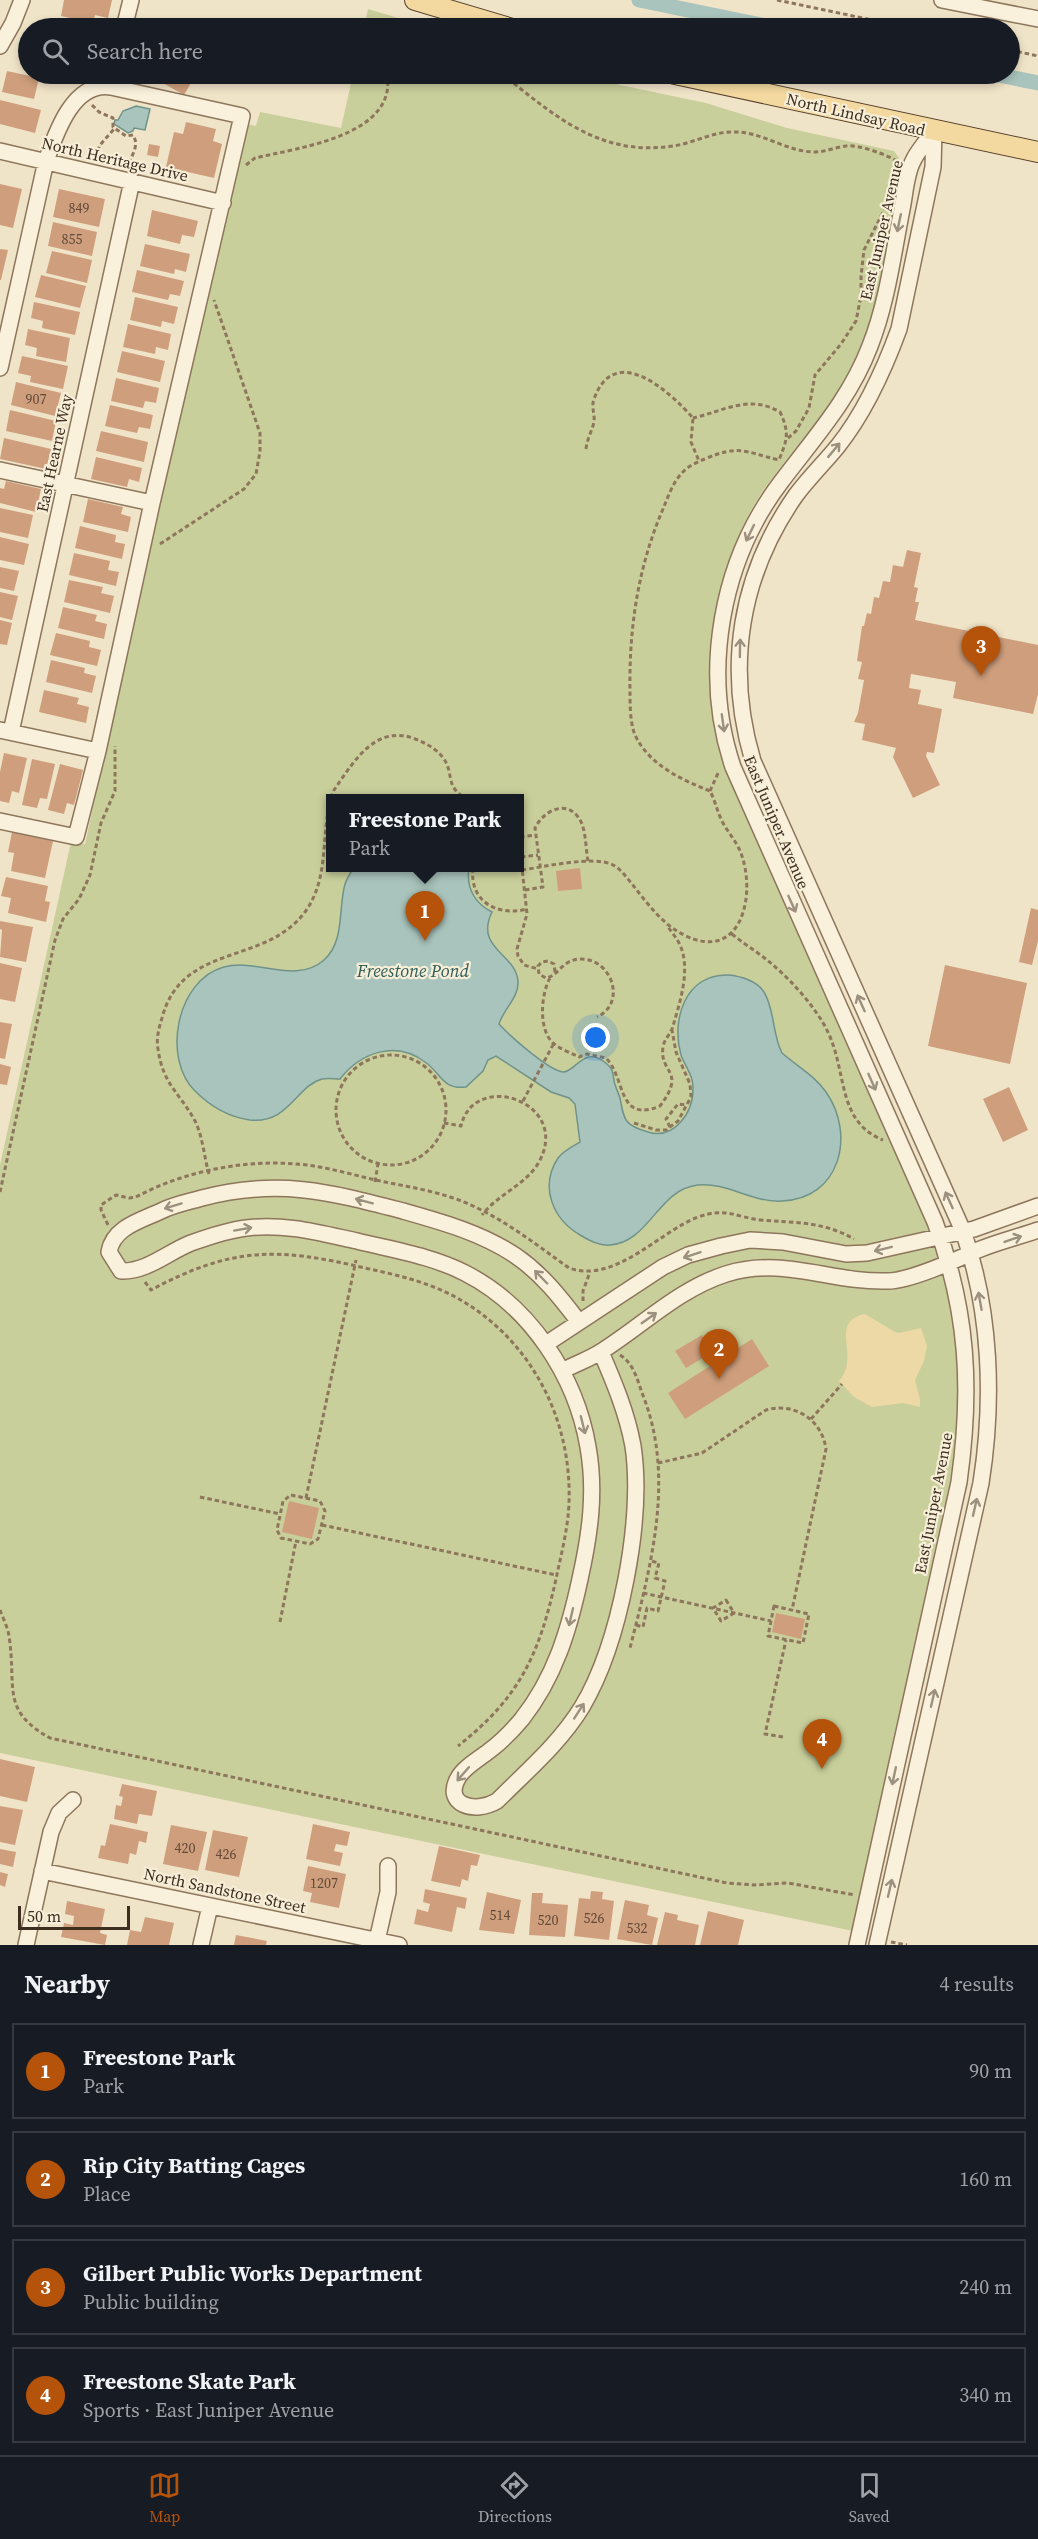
<!DOCTYPE html>
<meta charset="utf-8">
<style>
:root{--surface:#171b24;--page:#20242c;--text:#f1f3f6;--muted:#9ea1a6;--line:#363941;--accent:#b45309}
body{margin:0;font-family:"Source Serif 4",serif;background:var(--page);color:var(--text)}
.scale{position:absolute;left:18px;bottom:15px;width:112px;box-sizing:border-box;padding-left:6px;border:3px solid #3d2e20;border-top:0;font-size:16px;line-height:21px;white-space:nowrap;color:#3d2e20;-webkit-text-stroke:4px #f7eed8;paint-order:stroke}
.you{position:absolute;left:596px;top:1038px;width:21px;height:21px;margin:-15px;border:4px solid #fff;border-radius:50%;background:#1a73e8;box-shadow:0 0 0 9px #1a73e833}
.badge{display:grid;place-items:center;width:39px;height:39px;border-radius:50%;background:var(--accent);color:#fff;font-size:20px;font-weight:700}
.pin{position:absolute;translate:-50% -50px;filter:drop-shadow(0 2px 3px #0008)}
.pin::after{content:'';position:absolute;top:32px;width:21px;height:18px;background:inherit;clip-path:polygon(0 0,100% 0,50% 100%)}
.popup{position:absolute;left:326px;top:794px;width:198px;height:78px;box-sizing:border-box;display:grid;place-content:center;border-radius:0px;background:var(--surface);filter:drop-shadow(0 2px 4px #0005);font-size:20px;white-space:nowrap;color:var(--muted)}
.popup b{font-size:22px;color:var(--text)}
.popup::after{content:'';position:absolute;left:50%;top:100%;margin-left:-12px;border:12px solid transparent;border-top-color:var(--surface)}
.list{margin:0;padding:0;list-style:none}
h2{display:flex;justify-content:space-between;align-items:center;height:78px;margin:0;padding:0 24px;font-size:26px}
h2 small{font-size:20px;font-weight:400;color:var(--muted)}
.list li{display:grid;grid-template-columns:39px 1fr auto;gap:18px;align-items:center;box-sizing:border-box;height:96px;margin:0 12px 12px;padding:0 12px;border:2px solid var(--line);border-radius:0px}
.list b{display:block;font-size:22px;white-space:nowrap}
.list p{margin:0;font-size:20px;white-space:nowrap;color:var(--muted)}
.list em{font-size:20px;font-style:normal;color:var(--muted)}
.icon{flex:none;width:33px;height:33px;fill:none;stroke:currentColor;stroke-width:2;stroke-linecap:round;stroke-linejoin:round}
.map{position:relative;flex:none;width:1038px;height:1945px;overflow:hidden}
.search{position:absolute;background:var(--surface);box-shadow:0 3px 9px #0003;left:18px;right:18px;top:18px;height:66px;display:flex;align-items:center;gap:15px;box-sizing:border-box;padding:0 21px;border-radius:33px;color:var(--muted);font-size:22px}
.sheet{height:510px;background:var(--surface)}
nav{display:flex;justify-content:space-around;align-items:center;box-sizing:border-box;height:84px;border-top:2px solid var(--line);background:var(--surface);font-size:16px;color:var(--muted)}
nav a{display:grid;justify-items:center;gap:3px}
nav .on{color:var(--accent)}
.map>svg:first-child{display:block}
</style>
<div class="map">
<svg width="1038" height="1945" viewBox="0 0 1038 1945">
<rect width="100%" height="100%" fill="#f0e4c8"/>
<path fill="#c9cf9b" fill-rule="evenodd" d="M368,9l64,19h-68z
M353,74h229l38,11 86,18 81,25 107,23 7,10 2,10c-13,59 -20,126 -43,182 -24,57 -66,92 -99,141 -44,67 -60,164 -44,242 3,16 10,32 14,48l191,427 28,84 8,45v44l-1,59 -8,43 -96,445 -853,-178v-588l71,-323 14,2 87,-401 75,-319 9,2 4,-14 81,16zM330,798h190v70h-190z"/>
<path fill="#ecd9a5" d="M865,1314l30,18 4,1 22,-5 6,18 -3,15 -9,19 5,19v8l-17,-4 -31,4 -18,-10 -15,-16c23,-24 -12,-59 26,-67z"/>
<path fill="#a9c4bc" stroke="#6f938a" stroke-width="1.5" d="M136,106l14,3 -5,21 -11,-2 -1,3 -5,2 -14,-9 1,-4h3l5,-9z
M353,868h116c-3,19 5,35 23,44 -18,37 25,42 26,70 1,15 -15,28 -19,42 10,11 51,48 65,48 12,-1 21,-28 43,-8 6,5 6,10 7,17 1,5 4,11 6,17 4,22 4,27 28,34 26,8 45,-19 45,-43 1,-12 -8,-23 -12,-34 -10,-35 4,-81 47,-80 13,1 29,6 36,17 11,18 8,42 18,61 15,13 33,23 44,39 30,43 14,107 -44,109 -30,2 -55,-19 -84,-16 -40,4 -48,57 -88,60 -9,1 -22,-5 -30,-10 -27,-16 -41,-48 -22,-77 5,-7 15,-12 22,-16l-5,-38 -6,-6 -18,-6 -55,-36 -8,4 -5,11 -17,16c-24,3 -25,-14 -41,-25 -29,-22 -64,-10 -85,17 -6,0 -12,-1 -18,0 -26,7 -33,45 -72,41 -22,-3 -39,-13 -55,-29 -33,-32 -19,-111 29,-124 32,-9 72,18 100,-7 21,-19 14,-51 21,-76 2,-6 6,-11 8,-16z"/>
<g fill="none" stroke-linecap="round" stroke-linejoin="round">
<path stroke="#a9c4bc" stroke-width="15" d="M639,0l137,28
M994,74l44,9"/>
</g>
<path fill="#cf9f7d" d="M64,0h48l-4,18 -13,-3 -2,8 -32,-7z
M41,22l24,6h-26z
M7,71l32,7 -5,21 -32,-7z
M156,74h40l-12,21 -30,-17z
M0,100l41,10 -6,23 -35,-9z
M186,122l30,7 -3,12 9,3 -8,34 -48,-11 8,-35 9,2z
M149,144l11,2 -2,11 -11,-2z
M0,184l22,5 -9,39 -13,-3z
M59,189l46,10 -6,28 -46,-10z
M152,210l46,11 -4,16 -12,-2 -2,9 -33,-8z
M53,222l44,10 -5,24 -44,-10z
M145,244l45,10 -4,18 -11,-3 -1,5 -34,-8z
M0,249l8,1 -7,30h-1z
M52,251l40,9 -5,23 -41,-10z
M137,270l47,11 -4,15 -10,-2 -2,6 -36,-8z
M41,275l45,11 -6,22 -45,-11z
M135,297l43,10 -4,17 -12,-3 -1,6 -31,-7z
M34,302l46,10 -5,23 -33,-7 1,-7 -12,-3z
M128,324l43,10 -3,16 -12,-3 -1,7 -32,-7z
M28,329l42,9 -4,24 -30,-6 1,-8 -12,-3z
M122,351l43,10 -5,21 -43,-10z
M22,356l46,10 -5,23 -33,-7 1,-6 -13,-3z
M116,378l43,10 -3,15 -11,-2 -2,7 -32,-7z
M16,382l45,11 -6,23 -44,-11z
M110,405l43,10 -3,14 -11,-2 -2,6 -32,-7z
M10,410l46,11 -4,20 -46,-10z
M101,431l47,11 -4,20 -48,-11z
M4,438l47,11 -5,20 -46,-10z
M96,457l46,11 -3,14 -10,-3 -2,8 -36,-8z
M6,481l35,8 -5,23 -36,-9v-15l4,1z
M88,499l35,8 -2,7 10,3 -3,15 -45,-10z
M0,508l33,7 -5,23 -28,-6z
M80,526l36,9 -1,7 10,2 -3,15 -47,-11z
M0,537l29,7 -5,21 -24,-5z
M907,550l14,3 -7,34 4,1 -3,14h4l-4,18 123,25v49l-5,20 -80,-16 3,-16 -45,-8 -2,14 12,2 -3,14 24,5 -8,44 -7,-1 -1,4 14,29 -27,13 -20,-41 3,-9 -34,-8 3,-16 -11,-2 4,-9 6,-33 -6,-1 4,-17 -5,-1 5,-35h2l3,-13 4,1 3,-17 5,1 4,-17 7,1 3,-17 10,2z
M74,553l36,8 -2,9 11,2 -3,14 -47,-11z
M0,567l19,4 -5,20 -14,-3z
M69,580l34,7 -2,6 13,3 -4,17 -46,-11z
M0,592l18,4 -6,24 -12,-3z
M63,607l34,8 -2,6 12,3 -3,15 -46,-11z
M0,620l12,3 -5,22 -7,-1z
M56,633l34,8 -1,6 12,3 -4,16 -47,-11z
M51,660l34,8 -1,5 12,3 -4,17 -46,-11z
M44,690l35,8 -2,6 12,3 -3,16 -47,-11z
M4,753l23,5 -8,35 -7,-2 -3,12 -9,-2v-29z
M32,759l23,5 -8,35 -7,-1 -3,10 -15,-3z
M60,764l23,6 -9,35 -7,-2 -3,11 -16,-4z
M12,832l41,9 -8,37 -34,-7 3,-18 -6,-1z
M580,868l2,21 -24,2 -2,-20z
M6,877l42,9 -3,15 5,1 -4,20 -38,-9 3,-15 -10,-2z
M1031,908l7,2v31l-6,24 -13,-3z
M0,921l33,6 -7,35 -26,-5 2,-27 -2,-1z
M0,963l22,5 -7,34 -15,-3z
M945,965l82,18 -17,81 -82,-18z
M0,1022l12,2 -7,35 -5,-1z
M0,1064l11,3 -4,18 -7,-1z
M1009,1087l19,43 -25,12 -20,-43z
M702,1335l11,17 -27,16 -11,-17z
M752,1339l17,27 -84,53 -17,-26z
M289,1501l30,7 -7,31 -30,-7z
M776,1613l29,6 -4,20 -29,-7z
M0,1759l35,8 -8,35 -27,-6z
M122,1784l35,7 -5,25 -13,-2 -2,10 -23,-5 2,-14 5,1 2,-9 -4,-1z
M0,1806l23,4 -8,35 -15,-3z
M110,1824l38,8 -2,11 -7,-2 -3,14 -6,-2 -2,11 -30,-6 3,-13 4,1z
M313,1824l37,8 -3,14 -11,-2 -2,7 9,2 -3,13 -34,-7z
M171,1825l36,7 -9,39 -35,-7z
M213,1830l35,7 -9,40 -34,-7z
M439,1846l41,9 -3,11 -6,-1 -3,16 -6,-2 -2,8 -29,-6z
M0,1849l16,3 -3,15 -13,-3z
M308,1866l38,8 -7,34 -29,-6 2,-9 -9,-2z
M0,1872l8,2 -3,13 -5,-2z
M425,1889l42,9 -2,11 -8,-2 -5,25 -38,-8 3,-15 11,3 2,-8 -7,-2z
M591,1891l12,1 -1,7 12,2 -5,39 -35,-4 5,-38 11,1z
M487,1892l34,8 -7,34 -35,-4z
M532,1893h11l-1,10 26,2 -3,32 -36,-2z
M625,1900l24,5 -2,10 11,3 -6,27 -35,-6z
M67,1901l38,8 -5,24 7,2 -2,10 -44,-8 3,-14 9,2 1,-9 -9,-2z
M708,1911l36,9 -6,25h-38z
M665,1912l13,3 -1,5 22,5 -4,20h-38z
M145,1917l29,6 -5,22h-42l3,-15 11,2z
M236,1935l31,6 -1,4h-32z"/>
<g fill="none" stroke-linecap="round" stroke-linejoin="round">
<g stroke="#8d765c" stroke-width="18">
<path id="minor" d="M942,0l96,19
M124,28l7,-28
M0,46l13,-23 9,-23
M0,151l223,52
M0,368l46,-207c10,-28 27,-80 65,-74l3,-13
M0,470l152,33
M0,730l98,21
M11,732l121,-551
M0,821l76,16 22,-86 54,-248 90,-387 -131,-29
M579,1322c-19,-25 -37,-48 -63,-66 -34,-23 -74,-34 -113,-45 -73,-19 -125,-33 -201,-13 -14,4 -30,7 -43,14 -20,9 -46,16 -50,40l12,19c26,1 47,-19 70,-28 17,-6 37,-13 55,-15 38,-5 74,5 111,13 36,9 75,15 108,32 65,33 111,103 123,174 8,45 2,87 -8,132 -11,51 -25,98 -58,140 -10,12 -21,23 -33,32 -10,8 -25,16 -31,27 -15,27 17,36 39,23 30,-30 63,-58 85,-94 38,-64 62,-188 51,-261 -6,-33 -19,-64 -32,-94
M546,1344l117,-77 25,-12 33,-9 29,-6 33,2 63,12 21,-1 107,-24 64,-23
M562,1371c13,-7 28,-12 40,-20 41,-26 77,-62 124,-77 58,-18 105,9 162,7 22,0 68,-21 90,-31 19,-8 40,-13 60,-20
M42,1871l357,74
M26,1945l25,-113 8,-19 14,-13
M201,1945l9,-39
M376,1945l12,-53v-26
M857,1945l102,-463c13,-93 9,-171 -24,-260l-202,-455c-32,-95 -12,-206 48,-285 33,-44 69,-83 89,-136 17,-43 23,-91 32,-137 3,-14 4,-35 11,-48 5,-11 14,-20 21,-30
M877,1945l104,-462c13,-83 10,-172 -18,-252l-210,-470c-28,-94 -13,-186 43,-266 13,-17 28,-32 42,-49 27,-34 46,-76 61,-117l34,-162 1,-36"/>
</g>
<g stroke="#5b4430" stroke-width="22">
<path id="major" d="M415,0l94,28
M675,74l363,78"/>
</g>
<path stroke="#8d765c" stroke-width="3" stroke-dasharray="4.5 3" stroke-linecap="butt" d="M777,0l133,28
M381,28l2,-8 31,8
M1010,50l28,6
M502,74c53,42 98,83 171,72 21,-3 41,-15 62,-14 28,0 52,20 80,20 11,0 20,-5 31,-6 11,-2 43,9 52,16
M92,105l7,7 14,6v9l13,9 7,-1c7,11 -2,20 -5,32
M95,158l5,-13 14,-16
M246,165l9,-7c42,-10 143,-22 132,-84
M788,438l8,-7 13,-23 6,-33 26,-31 15,-23 5,-25v-20l3,-26 23,-46
M586,449c1,-10 6,-18 8,-27 1,-8 -3,-15 0,-23 21,-58 76,-7 99,19l-2,24 8,19
M160,544l84,-55 12,-15 4,-23v-18l-46,-133
M710,791l9,-20
M331,798l3,-8c19,-27 40,-65 79,-52 12,5 23,10 31,21 10,15 1,27 21,39
M520,837l16,-2
M520,849l7,65 -10,35 1,7 6,9 14,4
M521,857l17,-2
M473,868c-4,33 24,49 54,41
M522,870c22,-3 72,-15 91,-5 8,4 13,12 19,19 15,19 30,40 52,51 56,28 72,-37 58,-79 -4,-13 -14,-23 -20,-35 -5,-10 -7,-21 -12,-30 -28,-11 -61,-26 -75,-56 -5,-12 -5,-31 -5,-44 -1,-63 8,-124 33,-182 5,-12 10,-27 19,-36 6,-7 15,-11 23,-14 34,-15 40,-7 74,1 8,-20 11,-27 1,-48 -31,-18 -56,-1 -87,6
M525,890l18,-3 -8,-59c10,-20 36,-30 47,-4 4,11 4,26 6,38
M732,934c13,11 29,20 41,31 21,18 50,50 59,77 14,37 8,81 51,98
M555,972l-1,-8 -6,-3 -6,1 -4,4 1,8 7,4c13,-2 16,-19 35,-19 31,0 46,44 16,58
M550,978c-9,16 -12,51 3,65 7,6 18,10 26,14l8,-3 19,4c20,20 11,66 54,48 27,-36 -1,-32 3,-59 1,-8 8,-13 10,-21 7,-24 18,-57 7,-81 -3,-7 -9,-13 -13,-20
M336 1110a55 55 0 1 1 110 0a55 55 0 1 1-110 0Z
M523,1101l31,-58
M444,1123l17,3c13,-57 111,-24 78,36 -13,23 -41,32 -57,53
M634,1123l22,7h10l12,-9 13,-24 -1,-13 -14,-32 -4,-22
M670,1127l-4,-8 12,-15 9,1
M209,1174c-5,-17 -6,-37 -14,-53 -15,-28 -32,-36 -37,-72 -2,-11 1,-21 4,-31 20,-76 103,-52 143,-106 24,-33 16,-73 25,-110
M375,1182l3,-18
M0,1192l55,-252 8,-21 16,-20 11,-24 11,-52 14,-32v-45
M108,1225l-7,-15v-5l15,-10 13,3 7,-1c52,-28 119,-40 178,-31 24,4 47,11 71,16 30,6 61,11 88,24 35,16 65,40 96,62 46,16 90,-36 129,-51 28,-10 37,0 63,3 35,3 61,1 93,19
M145,1282l6,8c80,-43 126,-43 214,-22 32,7 64,14 94,31 73,42 113,121 110,204 -1,26 -8,52 -13,76 -17,76 -36,118 -98,167
M583,1301v-10l7,-19
M620,1355c13,8 17,23 22,38 34,83 9,172 -12,255
M811,1419l31,-35
M658,1463l44,-10 64,-43c29,-8 56,10 60,39l-34,161
M291,1495l29,6 5,10 -7,28 -8,5 -29,-6 -4,-8 6,-29z
M200,1497l80,17
M306,1498l50,-238
M322,1525l234,50
M643,1593l128,28
M726,1600l8,13 -13,8 -8,-13z
M774,1606l35,8 -6,29 -35,-7z
M0,1610c3,8 8,18 9,26 8,52 -9,74 41,102l677,145 27,2 34,-2 67,12
M280,1622l16,-81
M636,1625l7,2 4,-19 11,3 7,-30 -10,-3 4,-15 -8,-2
M783,1737l-18,-3 21,-94
M891,1942l16,3"/>
<use href="#minor" stroke="#faf1dc" stroke-width="15"/>
<use href="#major" stroke="#f3d9a0" stroke-width="20"/>
</g>
<defs><path id="oneway-shaft" d="M-6 0H5M1.5-3L5.5 0L1.5 3" fill="none" stroke-width="1.6" stroke-linecap="round" stroke-linejoin="round" transform="scale(1.5)"/></defs>
<g stroke="#9c907e">
<use href="#oneway-shaft" transform="translate(899 223) rotate(102)"/>
<use href="#oneway-shaft" transform="translate(834 450) rotate(-50)"/>
<use href="#oneway-shaft" transform="translate(750 533) rotate(116)"/>
<use href="#oneway-shaft" transform="translate(740 648) rotate(-89)"/>
<use href="#oneway-shaft" transform="translate(723 723) rotate(82)"/>
<use href="#oneway-shaft" transform="translate(792 904) rotate(66)"/>
<use href="#oneway-shaft" transform="translate(861 1003) rotate(-114)"/>
<use href="#oneway-shaft" transform="translate(872 1082) rotate(66)"/>
<use href="#oneway-shaft" transform="translate(949 1200) rotate(-114)"/>
<use href="#oneway-shaft" transform="translate(364 1201) rotate(-165)"/>
<use href="#oneway-shaft" transform="translate(173 1206) rotate(163)"/>
<use href="#oneway-shaft" transform="translate(243 1229) rotate(-10)"/>
<use href="#oneway-shaft" transform="translate(1013 1239) rotate(-19)"/>
<use href="#oneway-shaft" transform="translate(883 1249) rotate(166)"/>
<use href="#oneway-shaft" transform="translate(692 1255) rotate(162)"/>
<use href="#oneway-shaft" transform="translate(541 1277) rotate(-134)"/>
<use href="#oneway-shaft" transform="translate(980 1301) rotate(-100)"/>
<use href="#oneway-shaft" transform="translate(649 1318) rotate(-35)"/>
<use href="#oneway-shaft" transform="translate(583 1425) rotate(76)"/>
<use href="#oneway-shaft" transform="translate(975 1507) rotate(-77)"/>
<use href="#oneway-shaft" transform="translate(571 1617) rotate(103)"/>
<use href="#oneway-shaft" transform="translate(933 1698) rotate(-77)"/>
<use href="#oneway-shaft" transform="translate(579 1711) rotate(-57)"/>
<use href="#oneway-shaft" transform="translate(463 1774) rotate(131)"/>
<use href="#oneway-shaft" transform="translate(894 1776) rotate(102)"/>
<use href="#oneway-shaft" transform="translate(890 1888) rotate(-77)"/>
</g>
<g text-anchor="middle" dominant-baseline="central" stroke-width="4.5" stroke-linejoin="round" paint-order="stroke">
<g font-size="14" fill="#624a37">
<text x="79" y="208">849</text>
<text x="72" y="239">855</text>
<text x="36" y="399">907</text>
<text x="185" y="1848">420</text>
<text x="226" y="1854">426</text>
<text x="324" y="1883">1207</text>
<text x="500" y="1915">514</text>
<text x="594" y="1918">526</text>
<text x="548" y="1920">520</text>
<text x="637" y="1928">532</text>
</g>
<g font-size="16" fill="#3d2e20" stroke="#f7eed8">
<text transform="translate(856 114) rotate(13)">North Lindsay Road</text>
<text transform="translate(115 159) rotate(13)">North Heritage Drive</text>
<text transform="translate(881 230) rotate(-77)">East Juniper Avenue</text>
<text transform="translate(54 453) rotate(-78)">East Hearne Way</text>
<text transform="translate(777 822) rotate(67)">East Juniper Avenue</text>
<text transform="translate(933 1503) rotate(-79)">East Juniper Avenue</text>
<text transform="translate(225 1890) rotate(12)">North Sandstone Street</text>
</g>
<g font-size="18" font-style="italic" fill="#2f5d5a" stroke="#f7eed8">
<text x="413" y="970">Freestone Pond</text>
</g>
</g>
</svg>
<div class="scale">50 m</div>
<div class="you"></div>
<div class="pin badge" style="left:425px;top:941px">1</div>
<div class="popup"><b>Freestone Park</b>Park</div>
<div class="pin badge" style="left:719px;top:1379px">2</div>
<div class="pin badge" style="left:981px;top:676px">3</div>
<div class="pin badge" style="left:822px;top:1769px">4</div>
<div class="search"><svg class="icon" aria-label="search" viewBox="0 0 24 24"><circle cx="10" cy="10" r="6"/><path d="M15 15l6 6"/></svg>Search here</div>
</div>
<section class="sheet">
<h2>Nearby<small>4 results</small></h2>
<ul class="list">
<li><span class="badge">1</span><div><b>Freestone Park</b><p>Park</p></div><em>90 m</em></li>
<li><span class="badge">2</span><div><b>Rip City Batting Cages</b><p>Place</p></div><em>160 m</em></li>
<li><span class="badge">3</span><div><b>Gilbert Public Works Department</b><p>Public building</p></div><em>240 m</em></li>
<li><span class="badge">4</span><div><b>Freestone Skate Park</b><p>Sports · East Juniper Avenue</p></div><em>340 m</em></li>
</ul>
</section>
<nav>
<a class="on"><svg class="icon" aria-label="map" viewBox="0 0 24 24"><path d="M3 6l6-2 6 2 6-2v14l-6 2-6-2-6 2zM9 4v14M15 6v14"/></svg>Map</a>
<a><svg class="icon" aria-label="directions" viewBox="0 0 24 24"><path d="M12 3l9 9-9 9-9-9zM9 14v-3h6M13 9l2 2-2 2"/></svg>Directions</a>
<a><svg class="icon" aria-label="saved" viewBox="0 0 24 24"><path d="M7 4h10v16l-5-4-5 4z"/></svg>Saved</a>
</nav>
